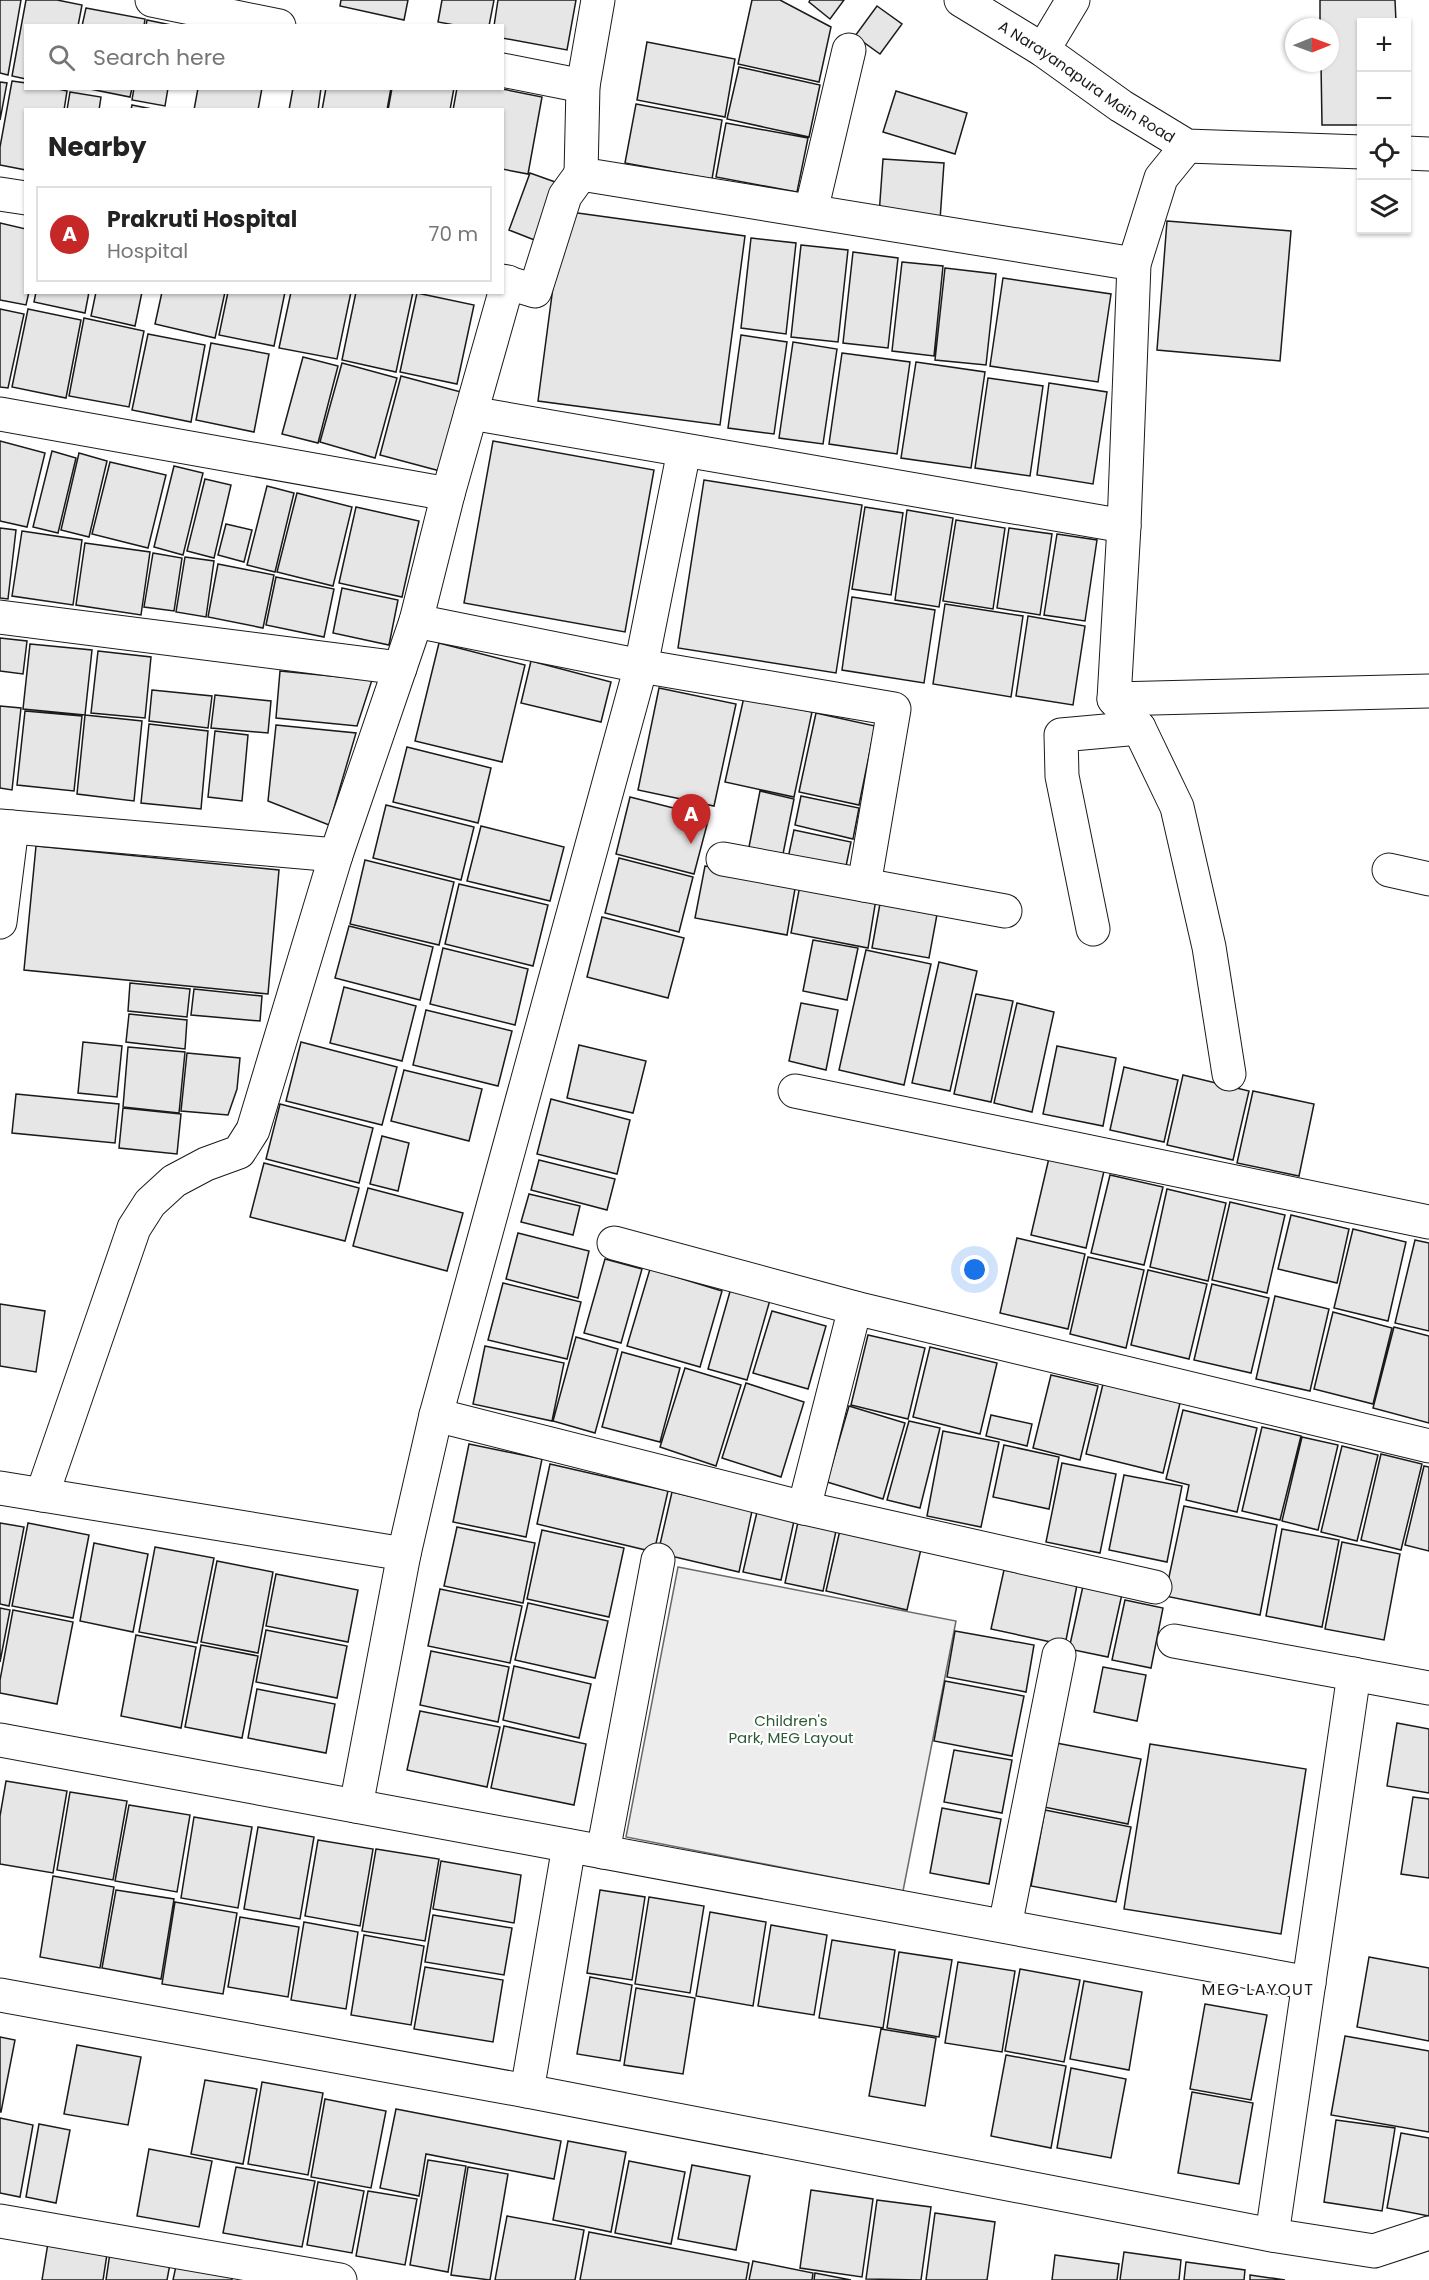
<!DOCTYPE html>
<meta charset="utf-8">
<style>
:root{--surface:#fff;--page:#f2f2f2;--text:#222;--muted:#767676;--line:#e0e0e0;--accent:#c62828}
body{margin:0;font-family:Poppins,sans-serif;background:var(--page);color:var(--text)}
.controls{position:absolute;right:18px;top:18px;display:grid;overflow:hidden;border-radius:0px;box-shadow:0 2px 4px #0004}
.controls button{width:54px;height:54px;display:grid;place-items:center;padding:0;border:0;border-bottom:2px solid var(--line);background:var(--surface);color:var(--text);font:30px sans-serif}
.compass{position:absolute;left:1285px;top:18px;width:54px;height:54px;border-radius:50%;background:var(--surface);box-shadow:0 2px 4px #0004;rotate:89deg}
.you{position:absolute;left:975px;top:1270px;width:21px;height:21px;margin:-15px;border:4px solid #fff;border-radius:50%;background:#1a73e8;box-shadow:0 0 0 9px #1a73e833}
.badge{display:grid;place-items:center;width:39px;height:39px;border-radius:50%;background:var(--accent);color:#fff;font-size:20px;font-weight:700}
.pin{position:absolute;translate:-50% -50px;filter:drop-shadow(0 2px 3px #0008)}
.pin::after{content:'';position:absolute;top:32px;width:21px;height:18px;background:inherit;clip-path:polygon(0 0,100% 0,50% 100%)}
.list{margin:0;padding:0;list-style:none}
h2{display:flex;justify-content:space-between;align-items:center;height:78px;margin:0;padding:0 24px;font-size:26px}
h2 small{font-size:20px;font-weight:400;color:var(--muted)}
.list li{display:grid;grid-template-columns:39px 1fr auto;gap:18px;align-items:center;box-sizing:border-box;height:96px;margin:0 12px 12px;padding:0 12px;border:2px solid var(--line);border-radius:0px}
.list b{display:block;font-size:22px;white-space:nowrap}
.list p{margin:0;font-size:20px;white-space:nowrap;color:var(--muted)}
.list em{font-size:20px;font-style:normal;color:var(--muted)}
.icon{flex:none;width:33px;height:33px;fill:none;stroke:currentColor;stroke-width:2;stroke-linecap:round;stroke-linejoin:round}
.map{position:relative;flex:none;width:1429px;height:2280px;overflow:hidden}
.search{position:absolute;background:var(--surface);box-shadow:0 2px 4px #0004;left:24px;top:24px;width:480px;height:66px;display:flex;align-items:center;gap:15px;box-sizing:border-box;padding:0 21px;border-radius:0px;color:var(--muted);font-size:22px}
.panel{position:absolute;background:var(--surface);box-shadow:0 2px 4px #0004;left:24px;top:108px;width:480px;height:186px;border-radius:0px}
.map>svg:first-child{display:block}
</style>
<div class="map">
<svg width="1429" height="2280" viewBox="0 0 1429 2280">
<rect width="100%" height="100%" fill="#fff"/>
<path fill="#ededed" stroke="#6a6a6a" stroke-width="1.5" d="M678,1567l278,54 -53,270 -277,-54z"/>
<path fill="#e6e6e6" stroke="#1a1a1a" stroke-width="1.5" d="M0,0h21l-13,75 -8,-2z
M26,0h31l25,5 -4,21h-52v53l-14,-3z
M341,0h67l-4,20 -64,-14z
M442,0h52l-5,26h-29l-22,-4z
M498,0h78l-9,50 -65,-12v-12h-8z
M752,0h28l51,27 -12,55 -81,-18z
M810,0h34l-14,19 -21,-17z
M1320,0h75l1,22h-34v103h-40l-1,-62h9v-36h-10z
M877,6l25,18 -22,30 -25,-18z
M86,8l59,11 -1,7h-62z
M147,20l29,6h-30z
M647,42l88,17 -10,58 -88,-17z
M739,67l81,18 -11,52 -82,-18z
M12,81l14,2v5h28l13,3 -3,19h-38v60l-26,-5v-18z
M0,82l7,1 -7,37z
M85,88h47l-2,9z
M134,88h34l-3,18 -33,-6z
M198,88h64l-4,22h-64z
M293,88h28l-3,22h-29z
M326,88h65l-4,22h-65z
M392,88h62l-4,22h-62z
M457,88h40l45,9 -14,77 -26,-5v-59h-49z
M896,91l71,22 -12,41 -72,-22z
M70,92l31,5 -2,13h-32z
M636,104l86,16 -10,59 -87,-16z
M132,105l25,5h-26z
M726,123l82,15 -11,54 -81,-15z
M883,159l61,4 -4,57 -61,-5z
M530,173l28,10 -21,58 -28,-11z
M563,211l182,25 -25,189 -182,-24z
M1167,221l124,10 -11,130 -123,-11z
M0,223l26,6v63h3l-3,13 -26,-5z
M751,238l45,5 -10,91 -45,-6z
M801,245l47,5 -10,92 -47,-5z
M853,252l45,6 -10,90 -45,-5z
M902,262l41,4 -9,90 -42,-5z
M945,268l51,6 -10,91 -51,-5z
M1003,278l108,16 -13,88 -108,-16z
M36,292h53l-4,21 -51,-11z
M96,292h46l-7,34 -44,-10z
M162,292h63l-10,46 -60,-14z
M228,292h57l-11,54 -55,-11z
M291,292h60l-14,67 -58,-11z
M356,292h57l-17,80 -54,-12z
M417,293l57,12 -17,79 -57,-12z
M0,309l24,5 -16,74 -8,-1z
M28,309l53,11 -15,78 -54,-11z
M84,318l60,13 -15,76 -60,-11z
M148,334l57,11 -14,77 -59,-12z
M741,335l46,7 -13,92 -46,-6z
M793,342l44,7 -14,95 -44,-6z
M211,343l58,11 -15,78 -58,-12z
M842,353l68,9 -13,92 -68,-10z
M303,357l35,9 -20,77 -36,-9z
M916,362l69,10 -14,96 -70,-10z
M342,363l55,15 -22,80 -55,-16z
M401,376l60,16 -21,79 -60,-16z
M988,378l55,8 -13,90 -55,-8z
M1049,383l58,9 -14,92 -56,-9z
M0,441l45,12 -18,74 -27,-6z
M493,441l161,29 -29,162 -161,-29z
M52,451l24,7 -18,75 -25,-6z
M79,453l28,8 -18,76 -28,-7z
M110,462l56,13 -18,73 -56,-14z
M174,466l29,7 -20,82 -29,-8z
M205,479l26,6 -17,73 -27,-7z
M704,480l158,25 -26,168 -158,-25z
M267,486l27,7 -19,79 -28,-7z
M297,493l55,14 -19,79 -56,-14z
M356,507l63,14 -17,76 -63,-14z
M865,507l38,6 -12,82 -39,-6z
M907,510l46,8 -14,89 -44,-7z
M956,520l49,8 -12,81 -50,-8z
M226,524l26,6 -8,32 -26,-7z
M0,528l16,2 -8,69 -8,-1z
M1009,528l43,6 -12,81 -43,-7z
M22,531l60,9 -9,65 -61,-9z
M1057,534l40,6 -12,81 -41,-6z
M85,543l65,9 -9,63 -65,-10z
M153,553l29,5 -8,53 -30,-4z
M185,557l29,4 -8,56 -30,-5z
M218,564l56,11 -11,53 -55,-11z
M276,577l58,12 -10,48 -58,-12z
M342,588l56,12 -9,45 -56,-12z
M852,597l83,13 -11,73 -82,-13z
M945,604l78,12 -12,81 -78,-13z
M1028,616l57,10 -12,79 -57,-9z
M0,638l27,3 -4,33 -23,-3z
M439,643l86,22 -23,97 -87,-21z
M30,644l62,6 -7,65 -62,-6z
M98,651l53,6 -6,61 -54,-5z
M531,661l80,21 -10,40 -80,-19z
M280,671l92,9 -15,46 -81,-8z
M659,688l77,16 -22,102 -76,-16z
M152,690l60,6 -4,32 -59,-7z
M215,695l56,6 -3,32 -57,-5z
M744,697l68,15 -18,85 -69,-15z
M0,706l21,2 -9,82 -12,-2z
M25,711l57,5 -8,75 -57,-6z
M816,713l59,13 -16,79 -60,-13z
M85,715l57,6 -8,80 -57,-7z
M149,724l59,7 -7,78 -60,-6z
M276,725l80,8 -27,92 -61,-24z
M215,731l33,4 -6,66 -34,-4z
M407,747l84,21 -13,55 -85,-21z
M760,791l34,8 -12,60 -34,-7z
M801,796l58,12 -6,31 -58,-14z
M630,797l79,20 -15,57 -78,-20z
M386,805l88,22 -13,53 -88,-22z
M481,826l83,21 -14,54 -83,-20z
M794,830l57,12 -6,29 -57,-13z
M36,846l243,24 -11,124 -244,-24z
M619,858l74,19 -14,55 -74,-19z
M365,860l89,22 -15,63 -89,-21z
M705,866l91,17 -9,52 -92,-17z
M459,884l89,21 -15,61 -88,-22z
M800,885l76,14 -8,49 -77,-15z
M881,898l57,11 -9,49 -57,-10z
M602,917l82,21 -16,60 -81,-21z
M349,926l84,21 -13,53 -85,-22z
M813,940l45,8 -11,52 -44,-9z
M443,948l85,21 -13,56 -85,-21z
M866,950l65,14 -27,121 -65,-15z
M939,962l38,9 -27,120 -38,-8z
M130,983l60,6 -3,28 -59,-6z
M344,987l72,19 -14,55 -72,-18z
M194,989l68,7 -2,25 -69,-6z
M976,994l37,7 -22,101 -37,-8z
M801,1003l37,7 -12,60 -37,-9z
M1017,1003l37,9 -22,100 -38,-9z
M426,1010l86,21 -14,55 -85,-21z
M129,1014l58,6 -2,29 -59,-7z
M83,1042l39,4 -5,51 -39,-4z
M301,1042l96,25 -15,58 -96,-24z
M579,1045l67,16 -13,52 -66,-15z
M1057,1046l59,12 -13,68 -60,-12z
M128,1047l57,5 -6,61 -56,-6z
M187,1053l53,5 -3,31 -9,26 -47,-4z
M1124,1067l54,13 -14,62 -54,-12z
M404,1070l78,19 -13,52 -78,-20z
M1183,1075l66,16 -16,69 -66,-15z
M1253,1091l61,13 -15,72 -62,-13z
M16,1094l103,10 -4,39 -103,-10z
M551,1099l79,21 -13,54 -80,-20z
M280,1104l93,24 -14,55 -93,-24z
M123,1108l58,6 -4,40 -58,-6z
M382,1136l27,7 -11,48 -28,-7z
M1049,1158l55,13 -18,77 -55,-13z
M539,1160l76,19 -8,31 -76,-20z
M264,1163l95,25 -14,53 -95,-24z
M1110,1175l53,12 -19,78 -53,-12z
M368,1188l95,25 -16,58 -94,-25z
M1167,1189l59,14 -18,78 -58,-14z
M529,1194l51,12 -7,29 -52,-13z
M1230,1202l55,13 -18,78 -55,-13z
M1291,1215l58,14 -12,54 -59,-14z
M1353,1229l53,13 -18,79 -54,-13z
M518,1233l71,18 -11,47 -72,-19z
M1017,1238l68,16 -17,75 -68,-16z
M1415,1240l14,3v88l-34,-8z
M1088,1257l56,13 -18,78 -56,-14z
M605,1259l37,10 -21,74 -37,-10z
M650,1269l72,22 -22,76 -73,-21z
M1148,1270l59,14 -18,75 -58,-14z
M503,1283l78,19 -14,57 -79,-19z
M1212,1284l57,14 -18,75 -57,-13z
M731,1288l39,12 -23,80 -39,-11z
M1275,1296l54,13 -19,82 -54,-12z
M0,1304l45,7 -9,61 -36,-6z
M772,1311l54,15 -18,63 -55,-16z
M1333,1312l59,16 -19,76 -59,-15z
M1394,1327l35,9v87l-56,-15z
M868,1335l57,13 -17,71 -57,-14z
M576,1337l42,12 -23,84 -42,-12z
M485,1346l79,17 -12,58 -79,-17z
M930,1347l67,16 -17,71 -67,-17z
M622,1352l58,16 -20,74 -58,-15z
M685,1368l56,17 -25,81 -56,-19z
M1051,1375l47,11 -18,74 -47,-12z
M746,1383l58,19 -23,75 -59,-19z
M1103,1384l77,19 -17,70 -77,-19z
M849,1406l56,17 -22,76 -56,-17z
M1183,1410l74,18 -20,84 -51,-12 3,-15 -23,-6z
M991,1415l41,9 -5,22 -41,-10z
M909,1421l31,7 -20,80 -33,-8z
M1262,1427l39,9 -21,84 -38,-9z
M943,1431l56,11 -18,85 -54,-11z
M1302,1437l36,8 -20,85 -36,-9z
M469,1444l73,15 -16,78 -73,-15z
M1004,1445l55,12 -10,52 -56,-12z
M1342,1446l36,9 -21,86 -36,-9z
M1381,1454l41,10 -21,86 -40,-10z
M1062,1463l54,11 -16,79 -54,-11z
M550,1464l118,27 -14,61 -117,-28z
M1424,1466l5,1v84l-24,-6z
M1124,1475l58,11 -15,76 -58,-12z
M672,1492l80,19 -13,61 -81,-19z
M1184,1506l93,19 -17,90 -95,-19z
M757,1512l37,9 -13,59 -38,-8z
M798,1522l38,9 -13,60 -38,-8z
M0,1523l24,4 -15,79 -9,-2z
M28,1523l61,12 -16,83 -61,-12z
M457,1527l78,16 -12,60 -79,-17z
M1282,1529l57,11 -17,87 -56,-11z
M542,1530l82,18 -15,69 -82,-18z
M840,1530l81,19 -14,61 -81,-19z
M1342,1542l58,12 -16,86 -59,-11z
M94,1543l54,11 -15,78 -53,-11z
M155,1547l59,11 -17,85 -58,-11z
M217,1561l56,11 -15,81 -57,-11z
M1004,1570l73,15 -12,60 -74,-16z
M276,1574l82,16 -10,52 -82,-16z
M1083,1586l39,8 -14,63 -39,-8z
M440,1589l82,17 -12,57 -82,-17z
M1125,1600l38,8 -12,60 -39,-8z
M528,1603l80,18 -13,57 -80,-18z
M0,1608l10,2 -10,52z
M13,1610l60,12 -16,82 -57,-11v-13z
M266,1630l81,16 -10,52 -81,-16z
M955,1631l79,14 -8,47 -79,-15z
M136,1635l60,12 -15,81 -60,-12z
M201,1645l57,11 -16,82 -57,-11z
M431,1651l78,16 -11,55 -78,-17z
M514,1666l77,18 -12,54 -76,-18z
M1103,1667l43,8 -9,46 -43,-9z
M945,1681l79,15 -12,60 -78,-15z
M257,1689l78,15 -9,49 -78,-15z
M420,1711l80,16 -13,60 -80,-17z
M1397,1723l32,6v64l-42,-7z
M504,1726l82,18 -12,61 -83,-17z
M1051,1742l90,17 -13,65 -89,-18z
M1150,1744l156,25 -25,165 -157,-25z
M954,1750l58,10 -10,53 -58,-11z
M6,1781l61,10 -14,82 -53,-9v-48z
M70,1792l57,9 -14,79 -56,-10z
M1413,1797l16,2v79l-28,-4z
M129,1805l61,10 -13,77 -62,-11z
M942,1808l59,11 -12,65 -59,-11z
M1045,1810l86,17 -15,75 -85,-16z
M194,1817l58,10 -14,81 -57,-10z
M258,1827l56,10 -14,82 -56,-10z
M318,1840l55,9 -13,77 -55,-10z
M376,1849l63,10 -14,82 -63,-10z
M441,1861l80,14 -7,48 -81,-14z
M53,1876l61,11 -14,81 -60,-11z
M116,1890l58,9 -13,80 -59,-11z
M600,1890l45,7 -13,83 -45,-7z
M649,1897l55,9 -14,87 -55,-9z
M175,1902l62,11 -14,81 -61,-10z
M710,1912l56,10 -13,84 -57,-10z
M433,1915l79,13 -8,47 -79,-13z
M240,1917l59,10 -11,70 -60,-10z
M304,1922l54,10 -12,77 -55,-9z
M771,1925l56,10 -13,80 -56,-9z
M364,1935l60,11 -13,79 -60,-10z
M832,1940l63,10 -12,78 -64,-10z
M899,1952l53,8 -13,77 -52,-9z
M1369,1957l60,11v73l-72,-14z
M958,1962l57,9 -13,81 -57,-9z
M425,1967l78,13 -10,62 -79,-13z
M1020,1969l60,11 -16,82 -59,-11z
M590,1977l42,8 -12,76 -43,-7z
M1084,1981l58,11 -13,78 -59,-11z
M636,1988l59,10 -12,76 -59,-9z
M1205,2004l62,11 -16,85 -61,-11z
M881,2029l55,9 -11,68 -56,-10z
M1345,2036l84,15v81l-98,-17z
M0,2037l15,3 -14,72h-1z
M77,2045l64,12 -13,68 -64,-11z
M1006,2055l60,11 -15,82 -60,-12z
M1071,2068l55,11 -15,79 -54,-10z
M205,2080l52,9 -14,75 -52,-10z
M262,2082l61,11 -15,82 -60,-11z
M1192,2092l61,11 -14,81 -61,-11z
M325,2099l61,12 -15,77 -60,-11z
M396,2109l165,32 -7,38 -128,-25 -7,42 -39,-8z
M0,2118l33,7 -13,72 -20,-4z
M1336,2120l59,8 -13,83 -58,-9z
M39,2124l31,6 -14,73 -30,-6z
M1401,2133l28,5v78l-42,-8z
M568,2141l58,11 -15,80 -58,-12z
M149,2149l63,12 -13,66 -62,-11z
M428,2160l38,6 -18,106 -38,-7z
M629,2161l56,11 -14,72 -56,-11z
M692,2165l58,11 -14,74 -58,-11z
M236,2167l79,14 -13,66 -79,-14z
M468,2167l40,7 -18,106 -39,-5z
M318,2182l46,9 -12,62 -45,-8z
M811,2190l62,9 -11,78 -62,-9z
M368,2191l49,8 -12,66 -49,-9z
M877,2200l54,7 -10,73 -55,-1z
M935,2213l60,9 -8,58h-61z
M507,2216l77,14 -9,50h-80z
M589,2232l160,31 -3,17h-166z
M48,2243l59,11 -4,26h-61z
M1124,2252l57,8 -2,20h-59z
M110,2253l60,11 -3,16h-61z
M1055,2255l64,9 -2,16h-65z
M753,2261l60,12 -1,7h-63z
M1186,2262l59,8 -1,10h-60z
M176,2266l56,10v4h-59z
M815,2273l36,7h-37z
M1250,2275l35,5h-35z"/>
<g fill="none" stroke-linecap="round" stroke-linejoin="round">
<g stroke="#1a1a1a" stroke-width="35">
<g id="street">
<path d="M152,0l127,26"/>
<path d="M598,0l-15,86 -2,88 553,90"/>
<path id="s1" d="M961,0l82,50 78,56 66,40 175,6"/>
<path d="M1043,50l30,-50"/>
<path d="M502,70l81,16"/>
<path d="M1187,146l-26,32 -27,86 -10,262 -10,173 25,29 38,79 32,140 20,127"/>
<path d="M1406,153l23,1"/>
<path d="M0,194l26,4"/>
<path d="M811,211l38,-161"/>
<path d="M502,281l33,10 30,-95 16,-22"/>
<path d="M471,413l653,113"/>
<path d="M0,414l448,80"/>
<path d="M0,617l400,51"/>
<path d="M416,621l225,45 253,43 -30,176"/>
<path d="M1114,699l315,-8"/>
<path d="M0,826l336,29"/>
<path d="M723,859l282,52"/>
<path d="M1389,870l40,9"/>
<path d="M0,922l12,-95"/>
<path d="M1093,929l-31,-153 -1,-41 78,-7"/>
<path d="M795,1091l634,131"/>
<path d="M614,1243l241,65 574,138"/>
<path d="M436,1415l368,93 351,79"/>
<path d="M0,1488l404,66"/>
<path d="M42,1495l92,-267 16,-25 24,-22 32,-17 33,-12 14,-22 83,-275 80,-234 32,-127 60,-212"/>
<path d="M804,1508l51,-200"/>
<path d="M1174,1641l255,47"/>
<path d="M0,1740l1309,243"/>
<path d="M356,1806l48,-252 32,-139 205,-749 43,-215"/>
<path d="M603,1852l55,-292"/>
<path d="M1005,1926l54,-271"/>
<path d="M0,1995l527,96 745,144 102,16 55,-18"/>
<path d="M527,2091l42,-245"/>
<path d="M0,2221l340,59"/>
<path d="M1272,2235l82,-561"/>
</g>
</g>
<use href="#street" stroke="#fff" stroke-width="33"/>
</g>
<g text-anchor="middle" dominant-baseline="central" stroke-width="4.5" stroke-linejoin="round" paint-order="stroke">
<g font-size="15" fill="#1a1a1a" stroke="#fff">
<text stroke="none"><textPath href="#s1" startOffset="150">A Narayanapura Main Road</textPath></text>
</g>
<g font-size="15" fill="#2b5a34" stroke="#fff">
<text x="791" y="1720">Children's<tspan x="791" dy="17">Park, MEG Layout</tspan></text>
</g>
<g font-size="16" letter-spacing="1.5" fill="#1a1a1a" stroke="#fff">
<text x="1258" y="1989">MEG LAYOUT</text>
</g>
</g>
</svg>
<div class="controls">
<button>+</button>
<button>−</button>
<button><svg class="icon" aria-label="locate" viewBox="0 0 24 24"><circle cx="12" cy="12" r="6"/><path d="M12 2v4M12 18v4M2 12h4M18 12h4"/></svg></button>
<button><svg class="icon" aria-label="layers" viewBox="0 0 24 24"><path d="M12 4l9 5-9 5-9-5zM3 14l9 5 9-5"/></svg></button>
</div>
<svg class="compass" viewBox="-18 -18 36 36"><path d="M0-13l5 13h-10z" fill="#e53935"/><path d="M0 13l5-13h-10z" fill="#767676"/></svg>
<div class="you"></div>
<div class="pin badge" style="left:691px;top:844px">A</div>
<div class="search"><svg class="icon" aria-label="search" viewBox="0 0 24 24"><circle cx="10" cy="10" r="6"/><path d="M15 15l6 6"/></svg>Search here</div>
<section class="panel">
<h2>Nearby<small></small></h2>
<ul class="list">
<li><span class="badge">A</span><div><b>Prakruti Hospital</b><p>Hospital</p></div><em>70 m</em></li>
</ul>
</section>
</div>
